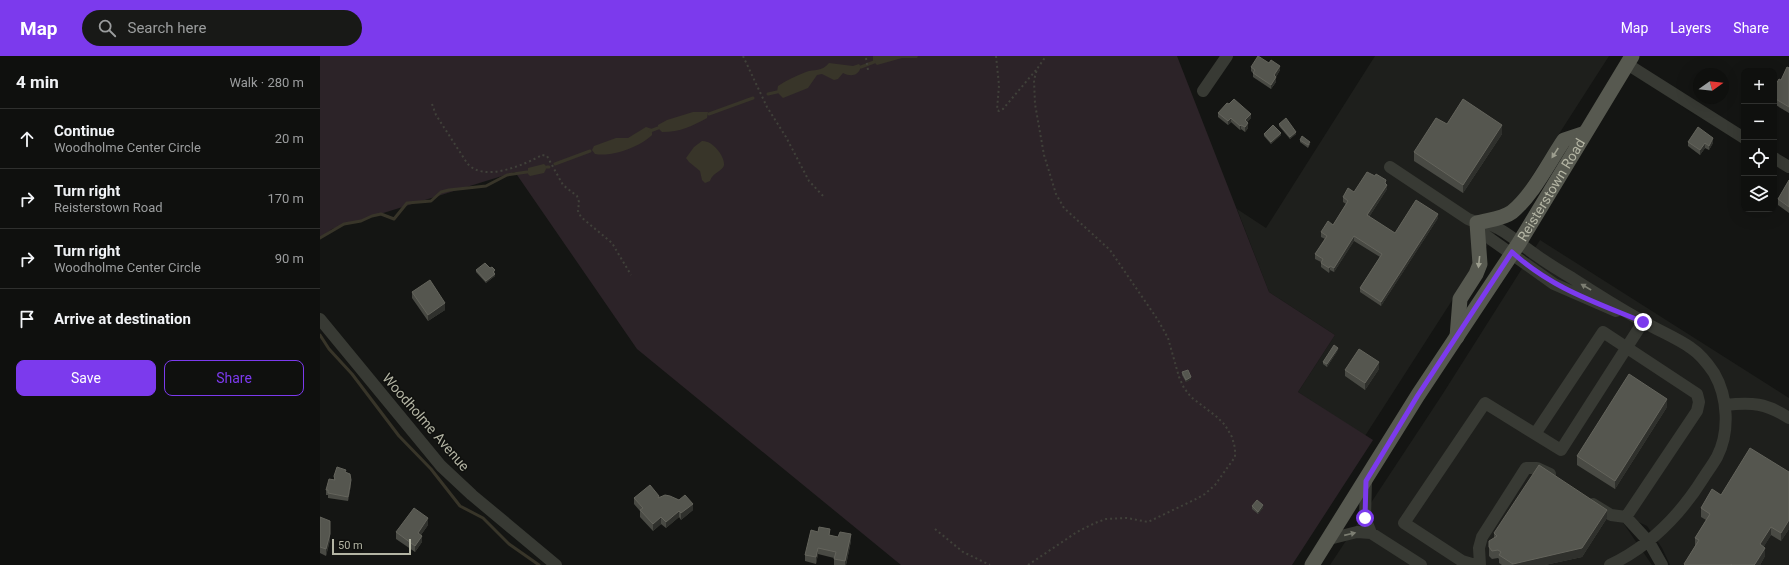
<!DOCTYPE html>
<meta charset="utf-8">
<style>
:root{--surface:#0f100e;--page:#181917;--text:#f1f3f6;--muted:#9b9d9e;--line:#2f302e;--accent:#7c3aed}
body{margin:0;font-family:Roboto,sans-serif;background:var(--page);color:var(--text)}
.controls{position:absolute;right:12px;top:12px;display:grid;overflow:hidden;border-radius:8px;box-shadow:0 4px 16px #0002}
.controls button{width:36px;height:36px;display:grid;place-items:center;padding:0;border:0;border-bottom:1px solid var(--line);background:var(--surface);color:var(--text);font:20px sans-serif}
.compass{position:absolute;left:1373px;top:12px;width:36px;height:36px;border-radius:50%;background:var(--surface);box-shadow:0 4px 16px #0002;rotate:75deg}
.scale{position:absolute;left:12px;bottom:10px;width:79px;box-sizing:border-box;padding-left:4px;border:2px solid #b4b5a4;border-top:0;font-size:11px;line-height:14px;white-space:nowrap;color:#b4b5a4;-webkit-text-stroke:3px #0f100e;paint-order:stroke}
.stop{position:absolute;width:12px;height:12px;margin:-9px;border:3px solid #7c3aed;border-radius:50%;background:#fff}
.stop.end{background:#7c3aed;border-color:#fff;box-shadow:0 1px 4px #0008}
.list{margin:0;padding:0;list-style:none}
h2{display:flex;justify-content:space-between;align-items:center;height:52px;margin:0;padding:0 16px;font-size:17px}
h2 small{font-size:13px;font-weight:400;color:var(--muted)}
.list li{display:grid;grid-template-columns:26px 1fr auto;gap:12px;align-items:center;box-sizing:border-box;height:60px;padding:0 16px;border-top:1px solid var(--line)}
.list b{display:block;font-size:15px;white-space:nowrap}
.list p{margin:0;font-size:13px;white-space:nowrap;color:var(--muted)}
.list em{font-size:13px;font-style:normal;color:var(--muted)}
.actions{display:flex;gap:8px;padding:12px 16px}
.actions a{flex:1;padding:9px 0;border:1px solid var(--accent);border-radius:8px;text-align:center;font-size:14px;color:var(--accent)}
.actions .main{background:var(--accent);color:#fff}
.icon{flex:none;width:22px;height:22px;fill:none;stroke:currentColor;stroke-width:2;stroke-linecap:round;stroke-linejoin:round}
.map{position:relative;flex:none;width:1469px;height:509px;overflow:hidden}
header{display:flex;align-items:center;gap:24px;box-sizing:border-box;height:56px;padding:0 20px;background:var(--accent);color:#fff}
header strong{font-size:19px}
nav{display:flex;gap:22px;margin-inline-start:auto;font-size:14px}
.search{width:280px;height:36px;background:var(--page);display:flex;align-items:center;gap:10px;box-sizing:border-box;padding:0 14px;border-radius:22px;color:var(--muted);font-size:15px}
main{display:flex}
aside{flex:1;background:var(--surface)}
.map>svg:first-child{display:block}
</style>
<header>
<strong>Map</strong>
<div class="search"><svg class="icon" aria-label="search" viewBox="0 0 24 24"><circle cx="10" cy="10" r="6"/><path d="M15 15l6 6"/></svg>Search here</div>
<nav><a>Map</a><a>Layers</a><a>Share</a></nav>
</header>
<main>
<aside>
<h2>4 min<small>Walk · 280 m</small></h2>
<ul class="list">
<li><svg class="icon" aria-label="ahead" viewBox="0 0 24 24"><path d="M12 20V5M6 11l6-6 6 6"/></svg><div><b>Continue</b><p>Woodholme Center Circle</p></div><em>20 m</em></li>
<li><svg class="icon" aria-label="right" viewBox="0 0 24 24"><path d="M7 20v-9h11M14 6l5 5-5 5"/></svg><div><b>Turn right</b><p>Reisterstown Road</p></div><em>170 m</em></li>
<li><svg class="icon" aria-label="right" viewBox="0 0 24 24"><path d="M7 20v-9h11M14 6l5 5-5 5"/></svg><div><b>Turn right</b><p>Woodholme Center Circle</p></div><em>90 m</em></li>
<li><svg class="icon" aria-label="arrive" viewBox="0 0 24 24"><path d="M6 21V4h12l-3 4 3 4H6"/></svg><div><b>Arrive at destination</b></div></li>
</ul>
<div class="actions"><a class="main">Save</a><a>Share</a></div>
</aside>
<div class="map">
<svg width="1469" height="509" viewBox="0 0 1469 509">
<rect width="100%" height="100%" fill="#141513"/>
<path fill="#1e1f1c" d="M1055,0h234l-244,380 -67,-44 37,-57 -66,-43 -32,-83 29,19z
M1220,184l249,158v167h-119l-8,-17 -15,-22 -32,-15 37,54h-322l112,-170z"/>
<path fill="#2c2328" d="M0,0h857l92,236 66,43 -37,57 75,48 -81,125h-391l-264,-216 -122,-177 -183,57 -12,9z"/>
<path fill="#383529" d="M553,0h45l-1,2h-15l-25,7 -4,-4z
M509,7l24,3 6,-2 2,3c-3,9 -10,10 -18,6l-5,6 -4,1 -12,-6 -5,1 -9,13 -25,10 -6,-6 1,-6c9,-6 18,-10 28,-14 8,-3 16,0 23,-9z
M373,56h15l-1,6c-15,8 -26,14 -45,14l-4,-4v-3l9,-5z
M326,71l6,2v6c-12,12 -40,22 -57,19l-3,-4 2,-4 22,-8h12z
M382,85c10,-1 23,15 22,24 0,5 -12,8 -14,16l-5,2 -3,-3 -2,-9 -11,-9 -3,-4 8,-11z
M224,108l3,3 -3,6 -14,3 -2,-2v-6z"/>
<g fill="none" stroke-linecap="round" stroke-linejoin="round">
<path stroke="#383529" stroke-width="3" d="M541,11l13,-5
M448,38l9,-2
M389,58l44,-16
M330,75l8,-3
M235,108l35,-13
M227,111h2
M0,182l24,-14 17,-3 11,-5 9,-2 13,5 13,-16 24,-2 10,-9 8,-2 37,-4 21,-11 20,-3
M0,279l9,14 23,25 47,62 32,33 29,37 23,12 26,26 30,21"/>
<path stroke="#40413a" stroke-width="2" stroke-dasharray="2 3" stroke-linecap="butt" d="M423,0l24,51 19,30 23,44 16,17
M676,0l3,29 -2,25 2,1 4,-2 33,-39
M546,2l2,12
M112,48l4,11 31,48c16,20 57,2 75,-8l5,1 16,29 14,11 2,6 -1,9 3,6 31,26 19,32
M615,473l28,23 27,13
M708,509l49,-33 18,-9 11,-4 21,-1 21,4 48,-23 9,-5 10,-9 20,-28v-9l-3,-11 -7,-12 -8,-8 -26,-20 -7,-9 -5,-11 -11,-39 -10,-18 -48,-70 -46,-42 -8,-14 -12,-39 -9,-51 -1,-24 3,-11 9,-13"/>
<path stroke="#383a34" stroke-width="12" d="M1307,8l117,74
M883,35l24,-35
M1454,102l15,9
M1070,111l78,52c9,4 16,3 23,6 16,6 31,21 45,30 11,8 24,16 36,23 23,15 47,30 72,44 15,9 33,16 47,26 9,6 17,16 23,25 14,24 16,59 3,84 -4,7 -9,14 -13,20 -23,37 -54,69 -94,88
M1157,167l5,10 72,51 62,27
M0,263l121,147 31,29 84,70
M1405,349c27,-3 41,-2 64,13
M1215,378l68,-102 94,62 2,8 -2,9 -71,106 23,25 13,23
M1046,425l-1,37 6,15
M1273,448l18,11 15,2
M1009,483l28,-7 14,1 50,32
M1159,508h-7l-10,-3 -58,-38 81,-120 76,47 82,-128
M1160,509l-1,-17 3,-11 44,-69h11l13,6"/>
<g stroke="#575950" stroke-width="15">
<path d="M1137,281l3,-38 16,-25 4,-10 -3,-41c10,-3 26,-4 35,-11 21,-17 37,-50 52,-72l21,-7"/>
<path id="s1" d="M992,509l106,-170 101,-152 113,-187"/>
</g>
</g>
<path fill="#494a44" d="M931,11l29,3 -4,7v5l-5,7 -18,-12v-4l-2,-2z
M1469,11v46l-15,-9v-21l2,1 5,-4z
M898,57l33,5 -4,4 1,6 -3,4 -4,-3 -1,1 -9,-8 -3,3 -10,-8z
M959,68l17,10 -6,5 -11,-13z
M1127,68l55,10 -39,59 -49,-32v-9z
M944,78l17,1 -10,9 -7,-8z
M980,84l10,4 -2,4 -8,-6z
M1368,86l25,1 -4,7 -4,-2 -5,7 -12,-9z
M1469,124v33l-11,-8v-6z
M1066,128l1,5 -18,28 26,16 43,-15 -57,88 -21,-14v-4l20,-31 -26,-16 -20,31 -4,-2 -1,3 -8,-6v-5l-6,-3v-5l10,-15 -4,-2v-5l12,-7 13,-21 -3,-2v-5l11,-5z
M170,212l5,4 -1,1 1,3 -9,7 -10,-11v-2z
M92,236l33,18 -17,11 -16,-23z
M1018,294l-11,17 -4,-3v-2z
M1059,313l-14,21 -20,-14v-6z
M862,316l9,7 -5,3 -4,-7z
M1347,351l-52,82 -38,-24v-9z
M1469,416v57l-8,12 -10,-6 -7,11 1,10 -5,9h-76l11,-19v-8l11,-18 -5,-3v-9l20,-13z
M26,417l5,12 -3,16 -20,-3v-3h-2v-5l8,-10v-4z
M314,442h25l34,12 -12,10 -2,-3 -13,11 -5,-4 -8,7 -13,-14v-6l-6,-7z
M932,450l11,2 -5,6 -6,-5z
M0,461l10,23 -4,16 -6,-3z
M1287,462l-25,39 -37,8h-43l-3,-2v-4l-1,-1 -6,1 -3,-3v-9l5,-9v-5z
M108,469l-7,10 1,7 -7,10 -19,-13v-7z
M510,479l21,6 -5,24h-12v-7l-16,-4 -2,10 -11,-3v-6z"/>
<path fill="#2f302c" d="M960,10v4l-6,10v-5z
M956,21v5l-5,7v-4z
M931,58v4l-6,7v-5z
M911,62v4l-3,3v-4z
M928,67v5l-3,4v-5z
M921,69v4l-1,1v-4z
M1182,69v9l-39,59v-8z
M976,76v2l-6,5v-2z
M961,77v2l-10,9v-2z
M1393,82v5l-4,7v-4z
M1385,87v5l-5,7v-5z
M1067,129v4l-20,31v-5z
M1118,158v4l-57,88v-4z
M1034,180v5l-20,31v-4z
M1010,210v4l-1,3v-5z
M175,218v2l-9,7v-2z
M125,247v7l-17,11v-6z
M1018,292v2l-11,17v-3z
M1059,306v7l-14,21v-7z
M871,321v2l-5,3v-2z
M1347,343v8l-52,82v-8z
M31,424v5l-3,16v-4z
M373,448v6l-12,10v-7z
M943,449v3l-5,6v-2z
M1287,454v8l-25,39 -37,8h-32v-1z
M359,455v6l-13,11v-6z
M341,461v7l-8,7v-7z
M108,462v7l-10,14v-6z
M1469,464v9l-8,12v-8z
M10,465v19l-4,16v-7z
M1451,471v8l-11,18v-9z
M531,478v7l-5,24h-1v-4z
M102,480v6l-7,10v-6z
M498,492v6l-2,10v-7z
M1445,492v8l-5,9h-6z"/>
<path fill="#55564f" stroke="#64645c" d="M938,0l11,7 2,-3 9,6 -6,9 2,2 -5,8 -18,-12 2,-3 -4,-3z
M1467,11l2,1v-1v40l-15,-9v-15l2,1 3,-5 2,1z
M914,43l17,15 -6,6 3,3 -3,4 -4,-2 -1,1 -9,-8 -3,3 -10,-8 9,-10 2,1z
M1143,43l39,26 -39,60 -49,-33 22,-34 11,6z
M966,62l10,14 -6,5 -11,-13z
M953,69l8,8 -10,9 -7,-8z
M1378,71l15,11 -4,8 -4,-3 -5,7 -12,-8z
M982,80l8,6 -2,3 -8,-5z
M1047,116l8,4 1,-2 10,6 -1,3 2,2 -20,30 28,18 21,-33 22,14 -57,88 -21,-14 22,-34 -28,-18 -20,32 -4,-2 -1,2 -8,-5 2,-4 -8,-5 12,-18 -6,-4 7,-11 5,4 15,-24 -5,-4 5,-9 6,4z
M1469,124v27l-11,-8z
M165,207l5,5 2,-1 3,3 -2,2 2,2 -9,7 -10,-11z
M110,224l15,23 -17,12 -16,-23z
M1014,289l4,3 -11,16 -4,-2z
M1039,293l20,13 -14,21 -20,-13z
M868,314l3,7 -5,3 -4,-8z
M1309,318l38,25 -52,82 -38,-25z
M1430,392l39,24v48l-8,13 -10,-6 -11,17 5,4 -10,16 -1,1h-22l-1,-1v1h-46l-1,-1 15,-24 -4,-2 15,-24 -9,-6 11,-19 9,6z
M1219,409l68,45 -25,38 -69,16 -14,-9 2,-3 -3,-2 -6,1 -3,-4v-6l8,-5 -3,-3z
M17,411l9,3 -1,2 5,2 1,6 -3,17 -20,-4v-3h-2l3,-11 6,1 -1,-4z
M330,429l9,11 -1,2 7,-3 5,1 9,4 6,-5 8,9 -12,9 -2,-2 -13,11 -5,-5 -8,7 -13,-14 3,-2 -9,-10z
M937,444l6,5 -5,7 -6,-6z
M94,452l14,10 -10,15 4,3 -7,10 -19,-14z
M0,461l10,4v13l-4,15 -6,-2z
M499,471l11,2 -1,6 9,2 2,-5 11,2 -6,27 -11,-2 2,-7 -18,-4 -2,9 -11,-2 6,-25 7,2z"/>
<defs><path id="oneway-solid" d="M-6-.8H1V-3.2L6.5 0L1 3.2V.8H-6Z"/></defs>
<g fill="#9d9e8f">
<use href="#oneway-solid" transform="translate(1235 97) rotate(123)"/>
<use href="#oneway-solid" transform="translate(1159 206) rotate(96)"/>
</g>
<g fill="#7c7e72">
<use href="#oneway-solid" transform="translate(1266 231) rotate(-150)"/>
<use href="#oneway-solid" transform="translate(1030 478) rotate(-13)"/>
</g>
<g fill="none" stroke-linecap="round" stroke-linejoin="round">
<path stroke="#7c3aed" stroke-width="5" d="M1045,462l1,-37 52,-86 94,-143c39,36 83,50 131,70"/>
</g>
<g text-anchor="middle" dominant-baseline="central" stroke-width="3" stroke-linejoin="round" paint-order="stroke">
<g font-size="14" fill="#b4b5a4" stroke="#0f100e">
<text stroke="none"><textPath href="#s1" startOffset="445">Reisterstown Road</textPath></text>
<text transform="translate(106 366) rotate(49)">Woodholme Avenue</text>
</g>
</g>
</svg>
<div class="controls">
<button>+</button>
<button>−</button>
<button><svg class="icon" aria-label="locate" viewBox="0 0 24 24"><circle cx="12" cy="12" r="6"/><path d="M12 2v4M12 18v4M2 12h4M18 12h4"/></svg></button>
<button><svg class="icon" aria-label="layers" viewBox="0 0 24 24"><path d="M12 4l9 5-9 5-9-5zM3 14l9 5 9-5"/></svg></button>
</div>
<svg class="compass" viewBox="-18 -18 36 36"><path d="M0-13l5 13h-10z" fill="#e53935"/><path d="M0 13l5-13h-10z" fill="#9b9d9e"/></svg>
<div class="scale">50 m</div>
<div class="stop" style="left:1045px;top:462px"></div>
<div class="stop end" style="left:1323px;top:266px"></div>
</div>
</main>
